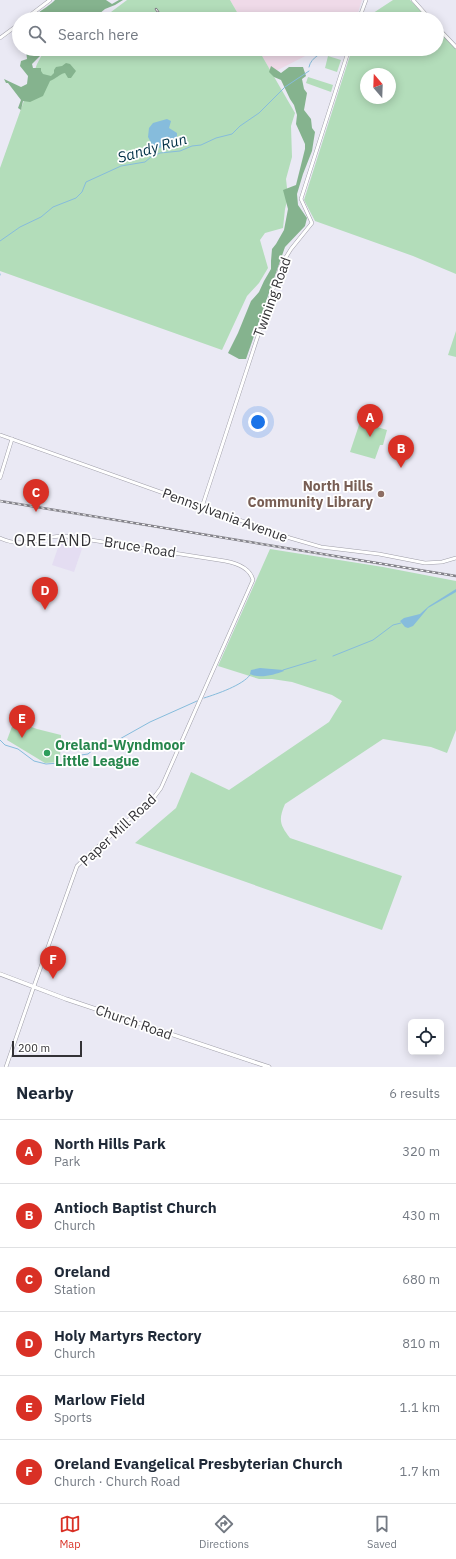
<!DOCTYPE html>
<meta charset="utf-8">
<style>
:root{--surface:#fff;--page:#f2f2f3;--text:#1f2937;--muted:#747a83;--line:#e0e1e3;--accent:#d93025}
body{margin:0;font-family:"IBM Plex Sans",sans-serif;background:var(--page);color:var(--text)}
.controls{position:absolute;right:12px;bottom:12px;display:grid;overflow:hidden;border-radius:6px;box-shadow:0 2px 10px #0003}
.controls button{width:36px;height:36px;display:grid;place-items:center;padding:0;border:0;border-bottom:1px solid var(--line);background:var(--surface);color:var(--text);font:20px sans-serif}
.compass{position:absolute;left:360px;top:68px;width:36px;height:36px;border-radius:50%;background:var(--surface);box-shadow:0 2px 10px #0003;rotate:341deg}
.scale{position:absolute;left:12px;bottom:10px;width:70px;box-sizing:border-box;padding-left:4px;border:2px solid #333236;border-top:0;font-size:11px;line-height:14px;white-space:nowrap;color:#333236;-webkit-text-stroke:3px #fff;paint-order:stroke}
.you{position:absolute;left:258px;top:422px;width:14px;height:14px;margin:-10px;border:3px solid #fff;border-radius:50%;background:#1a73e8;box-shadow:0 0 0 6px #1a73e833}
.badge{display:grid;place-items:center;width:26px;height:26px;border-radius:50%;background:var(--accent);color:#fff;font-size:13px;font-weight:700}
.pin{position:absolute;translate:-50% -33px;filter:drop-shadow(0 1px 2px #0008)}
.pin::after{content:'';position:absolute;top:21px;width:14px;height:12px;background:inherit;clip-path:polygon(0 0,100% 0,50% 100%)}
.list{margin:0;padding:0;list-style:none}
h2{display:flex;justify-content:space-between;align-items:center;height:52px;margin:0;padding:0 16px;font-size:17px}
h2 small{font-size:13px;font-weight:400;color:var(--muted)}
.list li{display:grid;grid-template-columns:26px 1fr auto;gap:12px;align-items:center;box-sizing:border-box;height:64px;padding:0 16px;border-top:1px solid var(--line)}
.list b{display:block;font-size:15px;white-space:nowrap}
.list p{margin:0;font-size:13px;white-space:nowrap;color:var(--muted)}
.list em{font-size:13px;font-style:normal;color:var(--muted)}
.icon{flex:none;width:22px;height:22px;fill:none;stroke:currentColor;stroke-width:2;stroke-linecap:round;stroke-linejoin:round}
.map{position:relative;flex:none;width:456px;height:1067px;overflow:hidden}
.search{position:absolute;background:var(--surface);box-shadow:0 2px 10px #0003;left:12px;right:12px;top:12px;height:44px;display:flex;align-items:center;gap:10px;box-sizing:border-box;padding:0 14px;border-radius:22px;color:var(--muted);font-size:15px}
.sheet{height:436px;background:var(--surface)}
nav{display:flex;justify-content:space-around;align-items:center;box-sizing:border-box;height:56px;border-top:1px solid var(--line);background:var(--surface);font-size:11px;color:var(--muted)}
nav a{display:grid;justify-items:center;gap:2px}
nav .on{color:var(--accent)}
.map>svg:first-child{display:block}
</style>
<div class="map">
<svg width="456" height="1067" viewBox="0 0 456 1067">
<rect width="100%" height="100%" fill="#eae9f4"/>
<path fill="#e4ddf2" d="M61,539l14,4 2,-3 7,3 -10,29 -22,-7z"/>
<path fill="#efdae8" d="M230,0h132l-6,19h-115z
M258,49h61l-47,24z"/>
<path fill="#b3ddba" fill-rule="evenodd" d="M127,0h103l11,19h-149l19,-7z
M393,0h17l19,19h-65z
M437,28l19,20v226l-43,-18 -98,-35 -11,-21 48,-151h85zM366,74h24v24h-24z
M45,49h213l37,64 -4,13 1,31 -6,22 2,18 -3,12 -2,19 -18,5 -5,7 8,28 -9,15 -12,13 -25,54 -222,-79v-103l37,-104z
M328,56l13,4 -4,12 -12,-4z
M308,77l25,8 -2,7 -25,-9z
M456,331v26l-8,-2z
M364,410l13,4 -3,12 13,4 -4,15h-3l-5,14 -25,-7z
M270,549l113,18 73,14v149l-9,23 -16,-6 -48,-8 -98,65c-7,16 -5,21 5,34l112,38 -20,54 -247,-87 41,-35 15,-36 38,18 100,-68 13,-21 -10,-6 -40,-13 -20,-3h-13l-41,-13z
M14,721l23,8 24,6 -1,27 -15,1 -38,-23z"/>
<path fill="#85b38e" d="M55,0h51l6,4 7,-4h4l-8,5 -10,4 -12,10h-46l-11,-4c6,-6 15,-10 19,-15z
M28,49h7l1,3 4,4 -8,8 1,4h8v3l2,3 8,2 3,-3v-3l2,-3 6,-1 4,-3 4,1 6,7 -5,7h-3l-3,-5c-6,1 -9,6 -15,8l-7,15 -13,6 -7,-1 -2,9 -3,-2 3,-8 -13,-17h-2l-2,-4 17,8 6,-3 1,-8 -8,-10 1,-5 6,-2 -1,-9z
M271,66l10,7 8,-6h14l3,9 -4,3 2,10 3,4 -3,17 7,9 1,9 3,4 -3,19 -9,23 -6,20 1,11 9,13 -2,8 -20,21 -39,112h-7l-11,-6 10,-20 13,-32 8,-9 5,-11 7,-12v-8l1,-12 4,-5 8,-14 4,-21 -5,-19 13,-5 9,-36v-5l-9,-20 1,-9 -3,-10 -4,-6 -9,-19 -7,-3 -5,-5z"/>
<path fill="#86bcdc" d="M167,119l4,2 -2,7 8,5v8l-9,6 -12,1 -1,2 -7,-13 1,-9 4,-5z
M456,589v3l-28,16 -15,18 -5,2 -3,-1 -5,-6 4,-3 16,-4 9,-8z
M260,668l23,2 1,1c-10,4 -25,8 -34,3l1,-4z"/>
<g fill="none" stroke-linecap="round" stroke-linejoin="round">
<path stroke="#86bcdc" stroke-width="1" d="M309,67c2,-10 13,-14 21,-18
M0,241l20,-14 21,-10 12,-10 23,-9 6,-6 4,-10 35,-16 24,-4 6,-5 9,-4 20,-2 12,-5 9,-1 15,-7 16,-4 8,-8 19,-13 26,-26 24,-16
M0,274v1
M333,656l40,-16 20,-15 8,-2
M283,670l33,-10
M204,698c13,-4 39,-13 46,-23
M0,740l5,5 13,4 16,12 12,3 13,-1
M64,763l12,-4 5,-4 7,-1 6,-5 15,-4 41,-23 47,-21"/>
<g stroke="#9f9ea8" stroke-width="4">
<path id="tertiary" d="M25,19l25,-19
M359,19l7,-19
M0,38l19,-14
M0,478l12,-39
M202,507l79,-242 10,-16 21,-26 -11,-24 48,-150
M0,538c27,12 41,-3 65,-2l160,25c11,2 25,7 28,19l-92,208 -9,12 -58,50 -17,16 -43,120"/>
</g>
<g stroke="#9f9ea8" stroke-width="4">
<path id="secondary" d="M413,0l17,19
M437,27l19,20
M0,435l290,103 31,9 58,7 46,9 17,-1 14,-4
M6,1067l28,-81"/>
</g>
<g stroke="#9f9ea8" stroke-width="4.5">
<path id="primary" d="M0,974l66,25 203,68"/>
</g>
<use href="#tertiary" stroke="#fff" stroke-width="3"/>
<use href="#secondary" stroke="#fff" stroke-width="3"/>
<use href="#primary" stroke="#fff" stroke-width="3.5"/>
<g stroke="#838289" stroke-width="2.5">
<path id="rail" d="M156,9l7,10
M0,501l456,75"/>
</g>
<use href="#rail" stroke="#fff" stroke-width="1" stroke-dasharray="3" stroke-linecap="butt"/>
</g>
<circle fill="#8d6e63" stroke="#fff" stroke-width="1.5" cx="381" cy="494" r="4"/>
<circle fill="#2e9e5b" stroke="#fff" stroke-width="1.5" cx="47" cy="753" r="4"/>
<g text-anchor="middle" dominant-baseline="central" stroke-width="3.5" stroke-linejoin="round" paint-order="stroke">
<g font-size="14" fill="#333236" stroke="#fff">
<text transform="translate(272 297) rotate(-70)">Twining Road</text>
<text transform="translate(225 515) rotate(20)">Pennsylvania Avenue</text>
<text transform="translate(140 547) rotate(9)">Bruce Road</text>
<text transform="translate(118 830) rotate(-43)">Paper Mill Road</text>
<text transform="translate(134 1022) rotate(19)">Church Road</text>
</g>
<g font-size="14" font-weight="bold" fill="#785e54" stroke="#fff" text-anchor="end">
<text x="373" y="486">North Hills<tspan x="373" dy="16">Community Library</tspan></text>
</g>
<g font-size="14" font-weight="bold" fill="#27864d" stroke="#fff" text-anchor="start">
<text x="55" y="745">Oreland-Wyndmoor<tspan x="55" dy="16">Little League</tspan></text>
</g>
<g font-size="15" font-style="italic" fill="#003046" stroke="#fff">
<text transform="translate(152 148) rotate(-16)">Sandy Run</text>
</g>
<g font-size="16" letter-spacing="1" fill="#333236" stroke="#fff">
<text x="53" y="540">ORELAND</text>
</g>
</g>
</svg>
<div class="controls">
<button><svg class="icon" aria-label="locate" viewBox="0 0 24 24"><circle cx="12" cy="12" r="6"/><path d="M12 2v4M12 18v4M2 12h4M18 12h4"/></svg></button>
</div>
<svg class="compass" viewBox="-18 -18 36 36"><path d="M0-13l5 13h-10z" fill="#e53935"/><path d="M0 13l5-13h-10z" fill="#747a83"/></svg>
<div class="scale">200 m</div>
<div class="you"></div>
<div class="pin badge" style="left:370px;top:437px">A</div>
<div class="pin badge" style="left:401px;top:468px">B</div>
<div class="pin badge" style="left:36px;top:512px">C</div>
<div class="pin badge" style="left:45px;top:610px">D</div>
<div class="pin badge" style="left:22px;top:738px">E</div>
<div class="pin badge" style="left:53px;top:979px">F</div>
<div class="search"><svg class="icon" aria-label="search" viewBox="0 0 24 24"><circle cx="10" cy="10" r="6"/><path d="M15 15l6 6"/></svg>Search here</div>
</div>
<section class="sheet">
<h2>Nearby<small>6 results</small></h2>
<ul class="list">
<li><span class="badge">A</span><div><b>North Hills Park</b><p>Park</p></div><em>320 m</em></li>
<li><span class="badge">B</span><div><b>Antioch Baptist Church</b><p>Church</p></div><em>430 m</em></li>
<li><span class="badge">C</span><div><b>Oreland</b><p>Station</p></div><em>680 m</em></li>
<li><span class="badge">D</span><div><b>Holy Martyrs Rectory</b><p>Church</p></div><em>810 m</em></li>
<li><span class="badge">E</span><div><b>Marlow Field</b><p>Sports</p></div><em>1.1 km</em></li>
<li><span class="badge">F</span><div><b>Oreland Evangelical Presbyterian Church</b><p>Church · Church Road</p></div><em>1.7 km</em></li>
</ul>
</section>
<nav>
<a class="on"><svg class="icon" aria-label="map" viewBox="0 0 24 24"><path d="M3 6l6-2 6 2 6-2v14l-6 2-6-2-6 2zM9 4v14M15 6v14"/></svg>Map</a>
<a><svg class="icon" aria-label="directions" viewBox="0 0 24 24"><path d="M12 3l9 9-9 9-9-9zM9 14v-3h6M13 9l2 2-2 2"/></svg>Directions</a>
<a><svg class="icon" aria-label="saved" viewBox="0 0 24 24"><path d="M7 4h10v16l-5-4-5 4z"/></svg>Saved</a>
</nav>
